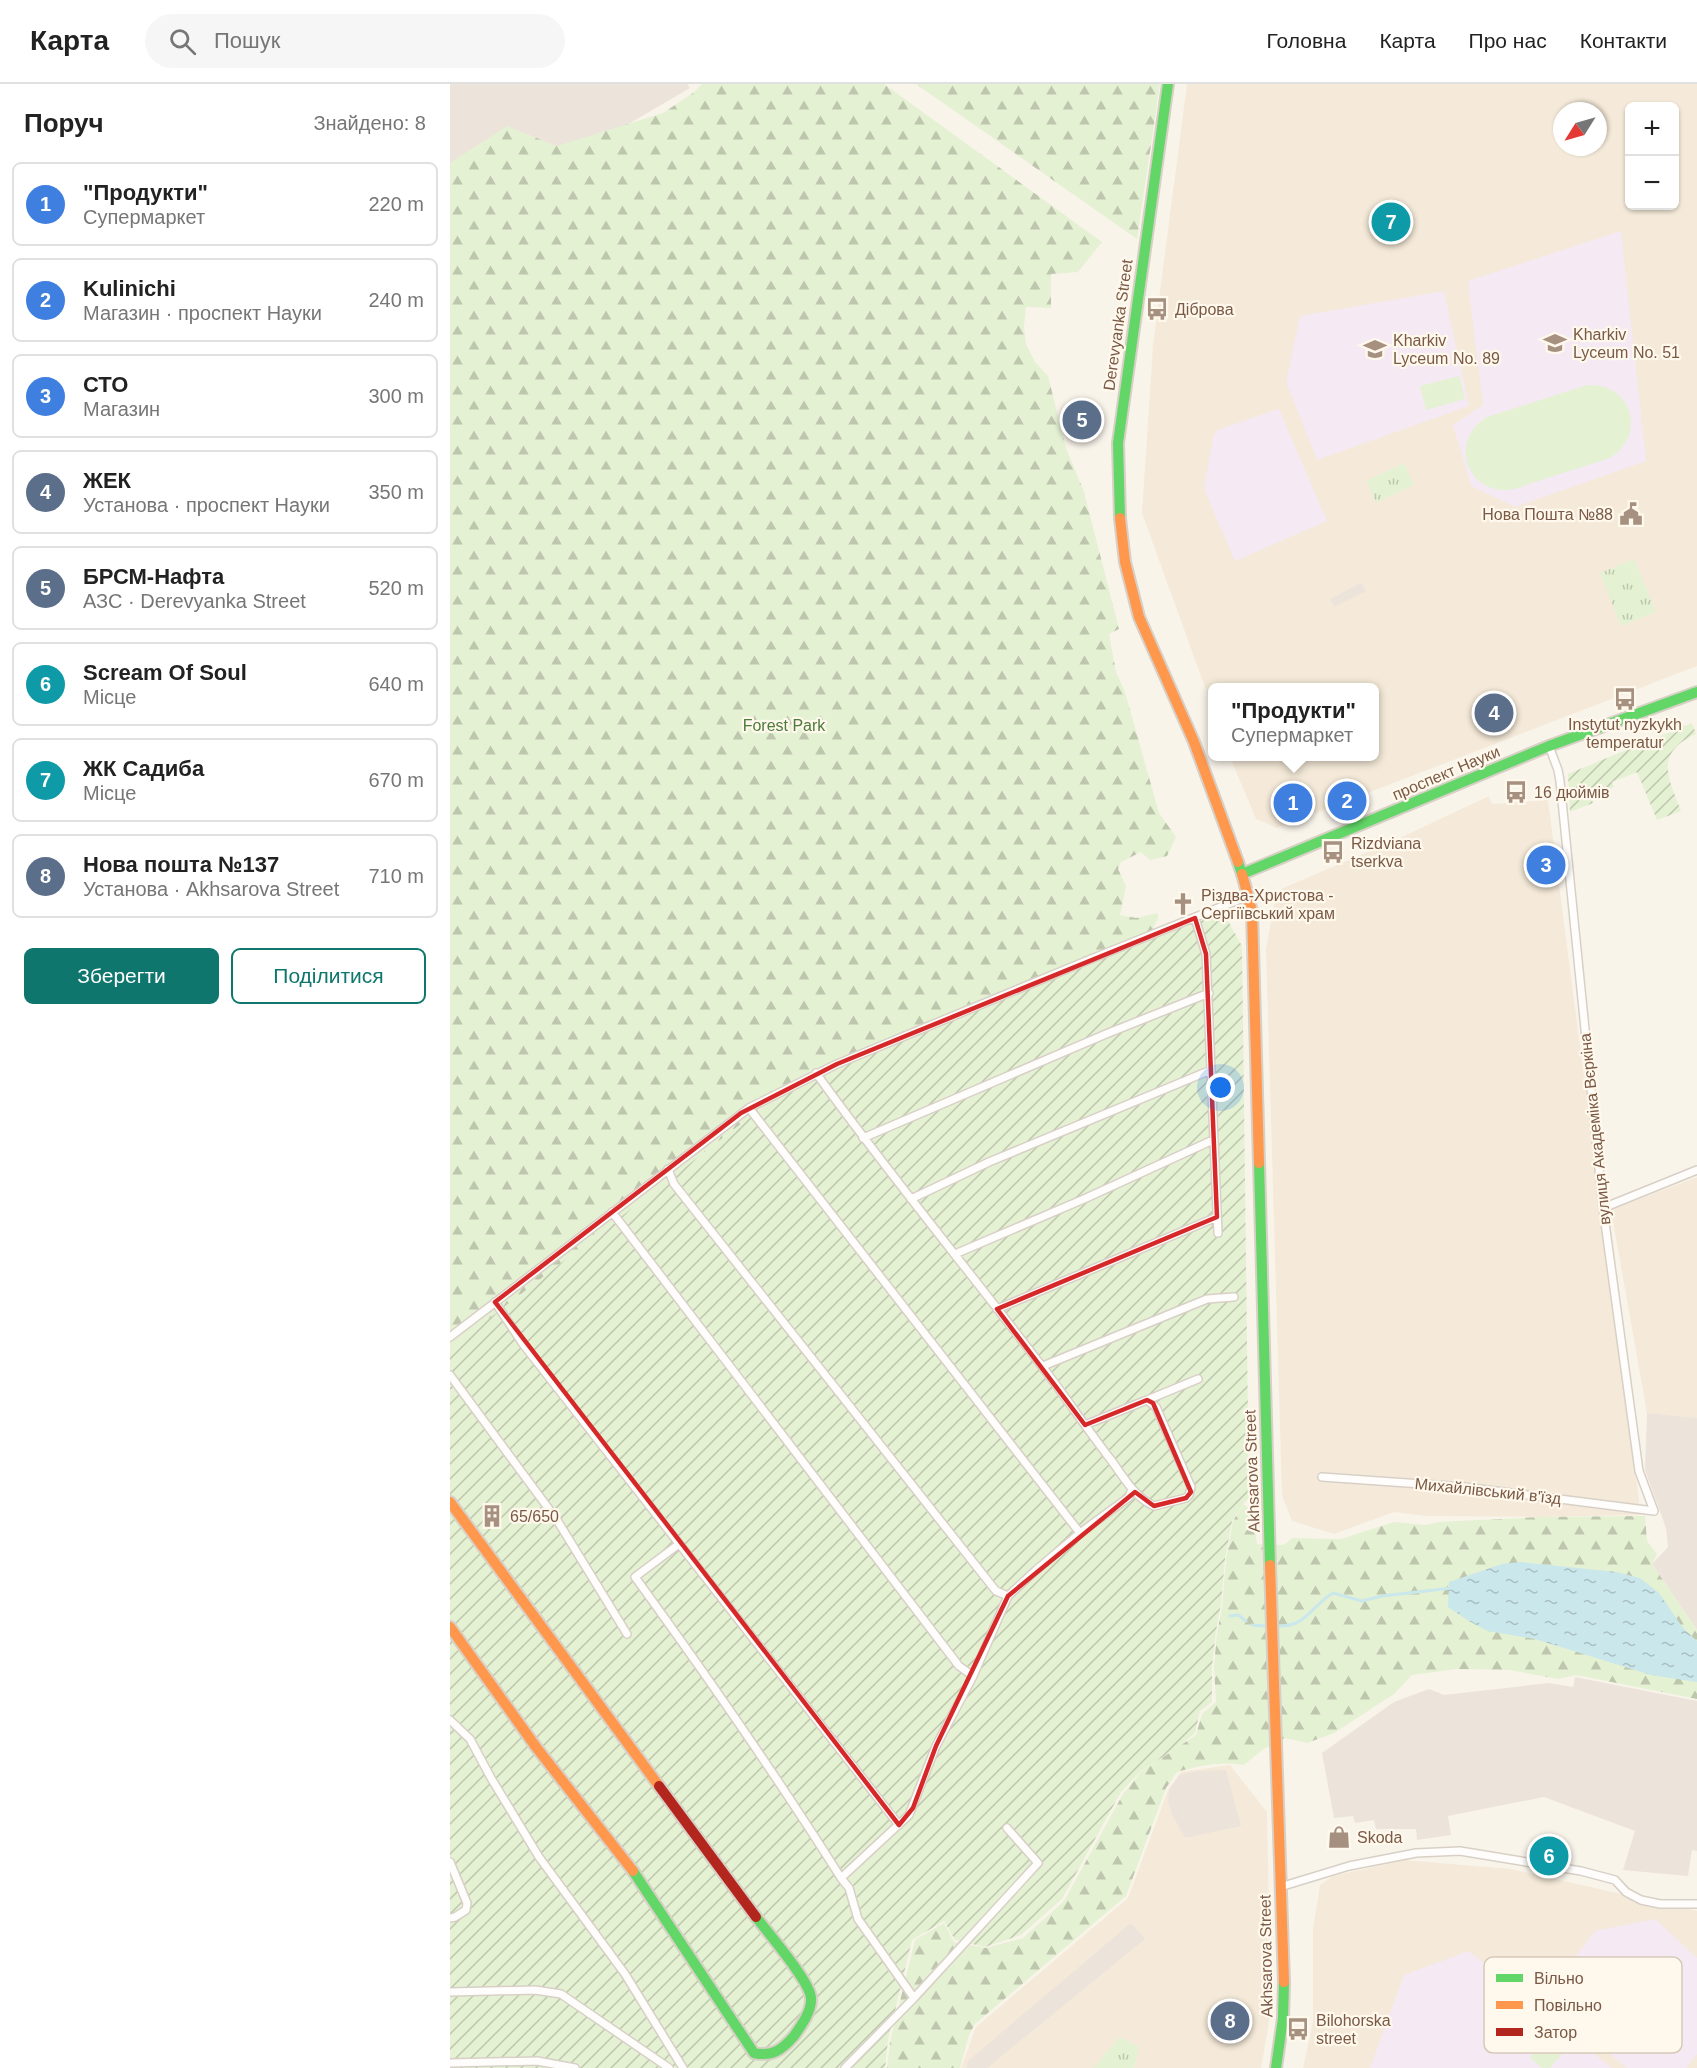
<!DOCTYPE html>
<html lang="uk">
<meta charset="utf-8">
<style>
:root{--surface:#fff;--page:#f6f6f6;--text:#222;--muted:#767676;--line:#e0e0e0;--accent:#0f766e}
body{margin:0;font-family:Arial,sans-serif;background:var(--page);color:var(--text)}
.controls{position:absolute;right:18px;top:18px;display:grid;overflow:hidden;border-radius:9px;box-shadow:0 2px 4px #0004}
.controls button{width:54px;height:54px;display:grid;place-items:center;padding:0;border:0;border-bottom:2px solid var(--line);background:var(--surface);color:var(--text);font:30px sans-serif}
.compass{position:absolute;left:1103px;top:18px;width:54px;height:54px;border-radius:50%;background:var(--surface);box-shadow:0 2px 4px #0004;rotate:233deg}
.you{position:absolute;left:771px;top:1004px;width:21px;height:21px;margin:-15px;border:4px solid #fff;border-radius:50%;background:#1a73e8;box-shadow:0 0 0 9px #1a73e833}
.badge{display:grid;place-items:center;width:39px;height:39px;border-radius:50%;background:var(--accent);color:#fff;font-size:20px;font-weight:700}
.pin{position:absolute;translate:-50% -50%;border:3px solid #fff;box-shadow:0 2px 6px #0006}
.popup{position:absolute;left:758px;top:599px;width:171px;height:78px;box-sizing:border-box;display:grid;place-content:center;border-radius:9px;background:var(--surface);filter:drop-shadow(0 2px 4px #0005);font-size:20px;white-space:nowrap;color:var(--muted)}
.popup b{font-size:22px;color:var(--text)}
.popup::after{content:'';position:absolute;left:50%;top:100%;margin-left:-12px;border:12px solid transparent;border-top-color:var(--surface)}
.list{margin:0;padding:0;list-style:none}
h2{display:flex;justify-content:space-between;align-items:center;height:78px;margin:0;padding:0 24px;font-size:26px}
h2 small{font-size:20px;font-weight:400;color:var(--muted)}
.list li{display:grid;grid-template-columns:39px 1fr auto;gap:18px;align-items:center;box-sizing:border-box;height:84px;margin:0 12px 12px;padding:0 12px;border:2px solid var(--line);border-radius:9px}
.list b{display:block;font-size:22px;white-space:nowrap}
.list p{margin:0;font-size:20px;white-space:nowrap;color:var(--muted)}
.list em{font-size:20px;font-style:normal;color:var(--muted)}
.actions{display:flex;gap:12px;padding:18px 24px}
.actions a{flex:1;padding:14px 0;border:2px solid var(--accent);border-radius:9px;text-align:center;font-size:21px;color:var(--accent)}
.actions .main{background:var(--accent);color:#fff}
.icon{flex:none;width:33px;height:33px;fill:none;stroke:currentColor;stroke-width:2;stroke-linecap:round;stroke-linejoin:round}
.map{position:relative;flex:none;width:1247px;height:1984px;overflow:hidden}
header{display:flex;align-items:center;gap:36px;box-sizing:border-box;height:84px;padding:0 30px;background:var(--surface);border-bottom:2px solid var(--line)}
header strong{font-size:28px}
nav{display:flex;gap:33px;margin-inline-start:auto;font-size:21px}
.search{width:420px;height:54px;background:var(--page);display:flex;align-items:center;gap:15px;box-sizing:border-box;padding:0 21px;border-radius:33px;color:var(--muted);font-size:22px}
main{display:flex}
aside{flex:1;background:var(--surface)}
.map>svg:first-child{display:block}
</style>
<header>
<strong>Карта</strong>
<div class="search"><svg class="icon" aria-label="search" viewBox="0 0 24 24"><circle cx="10" cy="10" r="6"/><path d="M15 15l6 6"/></svg>Пошук</div>
<nav><a>Головна</a><a>Карта</a><a>Про нас</a><a>Контакти</a></nav>
</header>
<main>
<aside>
<h2>Поруч<small>Знайдено: 8</small></h2>
<ul class="list">
<li><span class="badge" style="background:#3f7fe0">1</span><div><b>&quot;Продукти&quot;</b><p>Супермаркет</p></div><em>220 m</em></li>
<li><span class="badge" style="background:#3f7fe0">2</span><div><b>Kulinichi</b><p>Магазин · проспект Науки</p></div><em>240 m</em></li>
<li><span class="badge" style="background:#3f7fe0">3</span><div><b>СТО</b><p>Магазин</p></div><em>300 m</em></li>
<li><span class="badge" style="background:#5c6f8a">4</span><div><b>ЖЕК</b><p>Установа · проспект Науки</p></div><em>350 m</em></li>
<li><span class="badge" style="background:#5c6f8a">5</span><div><b>БРСМ-Нафта</b><p>АЗС · Derevyanka Street</p></div><em>520 m</em></li>
<li><span class="badge" style="background:#0f9aa8">6</span><div><b>Scream Of Soul</b><p>Місце</p></div><em>640 m</em></li>
<li><span class="badge" style="background:#0f9aa8">7</span><div><b>ЖК Садиба</b><p>Місце</p></div><em>670 m</em></li>
<li><span class="badge" style="background:#5c6f8a">8</span><div><b>Нова пошта №137</b><p>Установа · Akhsarova Street</p></div><em>710 m</em></li>
</ul>
<div class="actions"><a class="main">Зберегти</a><a>Поділитися</a></div>
</aside>
<div class="map">
<svg width="1247" height="1984" viewBox="0 0 1247 1984">
<defs>
<pattern id="forest-firs" width="22" height="20" patternUnits="userSpaceOnUse" patternTransform="scale(1.5)"><rect width="22" height="20" fill="#e4f1d3"/><path d="M5 1l3.5 6h-7zM16 11l3.5 6h-7z" fill="#bec6ad"/></pattern>
<pattern id="park-tufts" width="24" height="20" patternUnits="userSpaceOnUse" patternTransform="scale(1.5)"><rect width="24" height="20" fill="#e4f1d3"/><path d="M3 7l-1-3M5 7V3M7 7l1-3M15 17l-1-3M17 17v-4M19 17l1-3" fill="none" stroke="#bec6ad"/></pattern>
<pattern id="garden-furrows" width="10" height="10" patternUnits="userSpaceOnUse" patternTransform="scale(1.5)"><rect width="10" height="10" fill="#e4f1d3"/><path d="M-1 1l2-2M0 10L10 0M9 11l2-2" fill="none" stroke="#bec6ad"/></pattern>
<pattern id="water-ripples" width="26" height="14" patternUnits="userSpaceOnUse" patternTransform="scale(1.5)"><rect width="26" height="14" fill="#cae7eb"/><path d="M2 4q2-2 4 0t4 0M15 11q2-2 4 0t4 0" fill="none" stroke="#a9bec0"/></pattern>
</defs>
<rect width="100%" height="100%" fill="#f9f4ea"/>
<path fill="#f5ead9" fill-rule="evenodd" d="M737,0h510v582l-420,162 -21,-9 -26,-62 144,-1v-68h-162v19l-70,-194 11,-168zM1180,22h44v100h-44zM1112,27h36v36h-36z
M1039,712l3,8 56,-4 93,715 -100,2 -116,-1 -31,-4 -60,22 -42,-13 -10,-25 -16,-547 9,-49 6,-11 110,-47z
M1247,1093v241l-50,-5 -36,-203z
M780,1681l37,47 4,191 -3,26 -7,39h-300l15,-41 152,-129 40,-108 13,-18z
M955,1776l106,9 186,42v157h-394l10,-46v-94l7,-43 13,-9z"/>
<path fill="#f9e8dd" d="M1101,771l4,30 -16,2 -1,-13 4,-1 -2,-17z"/>
<path fill="#ece3db" d="M0,0h237l3,4 -240,140z
M911,499l5,8 -32,16 -4,-8z
M1197,1329l50,5v212l-45,-66 16,-17 -2,-19 -21,-58z
M1125,1593l122,24v150l-5,-1 -4,26 -65,-6 12,-39 -91,-34 -96,19 3,19 -34,5 -1,-11h-40l-2,-9 -19,3 -2,-7 -19,2 -12,-65 72,-51 35,-13 15,6 105,-12 24,4z
M776,1686l15,56 -56,12 -12,-22 -5,-14 1,-12 10,-15 19,-4z
M681,1839l14,16 -158,129h-21l2,-7z"/>
<path fill="#f5e9f3" d="M1171,147l25,230 -131,46 -44,-21 -18,-61 30,-20 -15,-124z
M994,207l25,115 -152,54 -31,-78 14,-66z
M829,325l48,112 -92,40 -31,-72 9,-51 4,-8z
M1205,1835l42,39v96l-11,14h-59l-84,-69 52,-68z
M1019,1867l143,117h-242l34,-93z"/>
<path fill="url(#forest-firs)" d="M252,0h182l218,158 -24,30 -27,2v34l-25,-1 -2,19 2,18 9,18 13,14 18,72 18,44 35,137 -10,5 7,38 9,20 34,121 17,24 -9,19 -17,4 -9,-8 -20,10 -3,7 8,17 -6,29 16,3 22,-5v6l-5,9 4,6 -334,140 -73,43 -300,232v-1186l57,-37 50,20 106,-33 30,-20z
M466,0h244l-23,155z
M793,1420l9,7 5,33 27,1 8,-7 49,1 53,-17 31,3 13,-3 103,-5 104,-1 2,25 10,13 -5,10 45,66v69l-121,-24 -18,4 -49,-9 -52,-1 -45,6 -18,19 -60,39 -27,10 -22,-5 -23,12 -18,15c-22,-4 -46,1 -67,7l-11,16 -40,108 -151,128 -6,11 -9,33h-73l3,-26 25,-102 29,-17 10,19 32,6 37,-10 41,-37 59,-107 18,-22 55,-37 6,-21 14,-12 -2,-35 3,-34 5,-26 4,-47 7,-39z"/>
<path fill="url(#park-tufts)" d="M954,379l10,22 -38,18 -10,-22z
M1184,475l22,53 -35,14 -21,-53z
M670,1953l19,10 -5,21h-41z"/>
<path fill="url(#garden-furrows)" d="M1242,639l4,11c-42,19 -28,43 -15,77l-24,9 -20,-48 -25,10 2,5 -23,10 2,6 -23,9 -2,-38z
M764,831l13,4 15,27 7,552 -6,6 -11,17 -7,38 -4,45 -5,27 -4,35v36l-12,9 -5,22 -14,12 -41,27 -19,20 -59,107 -41,36 -36,12 -30,-7 -11,-19 -32,19 -24,100 -3,28h-435v-719l300,-232 72,-43 335,-140z"/>
<path fill="#e4f1d3" d="M1009,292l6,23 -39,11 -6,-24z
M1137,301c44,-3 61,49 23,73 -25,8 -50,16 -75,24 -10,3 -21,9 -31,8 -20,0 -36,-15 -38,-34 -2,-17 7,-30 21,-39z
M1100,1950l17,14 -17,20h-8l-12,-10z"/>
<path fill="url(#water-ripples)" d="M1070,1478l96,10 24,6 19,15 24,35 14,13v41l-46,-7 -116,-36 -47,-8 -19,-10 -21,-14 1,-25 53,-18z"/>
<g fill="none" stroke-linecap="round" stroke-linejoin="round">
<path stroke="#cae7eb" stroke-width="3" d="M780,1532l8,-1 8,6
M802,1541c16,1 38,5 52,-7 10,-8 17,-18 29,-25l29,8 20,-5 70,-8"/>
<g stroke="#d8d0c6" stroke-width="10">
<path id="street" d="M745,834l11,36 12,279
M366,989c72,100 150,194 225,292 24,31 46,64 70,95 12,16 24,38 43,46l32,-8 3,-3 2,-8 -35,-80 -9,-7 -62,25
M299,1024l331,425
M413,1054l243,-104 103,-41
M218,1085l6,15 322,407 12,5
M461,1115l78,-37 222,-92
M1153,1124l94,-38
M162,1128l347,454 14,10
M505,1170l129,-55 129,-59
M45,1218l28,42 376,481
M547,1225l220,-92
M0,1253l299,-229 88,-44 254,-105 157,-63
M593,1282l164,-67 27,-2
M0,1291l107,145 70,114
M697,1316l51,-21
M872,1393l142,10 190,24 -15,-40 -36,-263 -43,-427 -2,-11 -9,-24
M229,1460l-44,33c72,99 141,198 206,301l8,10 9,31 56,79
M0,1636l20,19 21,39 48,79 86,117 58,94
M0,1778l17,41 -1,7 -11,7 -5,1
M391,1794l68,-63 27,-69 37,-70 35,-80 27,-25 45,-38 49,-36 3,-8
M830,1803l69,-21 67,-13 44,-2 121,20 34,9 11,12 15,8 19,4h37
M0,1908l85,-2 26,4 108,74
M0,1979l87,-2 38,7
M395,1984l69,-70 124,-135 -31,-35"/>
</g>
<g stroke="#d8d0c6" stroke-width="14">
<path id="fast" d="M670,434l-2,-75 50,-359
M788,778l4,12 307,-128 148,-54
M809,1079l11,402
M183,1787l121,182c18,4 28,-3 40,-17 7,-10 18,-25 17,-38 -1,-17 -43,-65 -55,-81
M826,1984l7,-50 1,-36"/>
</g>
<g stroke="#d8d0c6" stroke-width="14">
<path id="slow" d="M670,434l5,44 14,55 55,125 44,120
M792,790l10,37 7,252
M0,1418l209,284
M820,1481l14,417
M0,1543l86,120 97,124"/>
</g>
<g stroke="#d8d0c6" stroke-width="14">
<path id="jam" d="M209,1702l97,131"/>
</g>
<use href="#street" stroke="#fefdfc" stroke-width="7"/>
<use href="#fast" stroke="#63d668" stroke-width="10"/>
<use href="#slow" stroke="#ff974d" stroke-width="10"/>
<use href="#jam" stroke="#b3261e" stroke-width="10"/>
</g>
<path fill="none" stroke="#d62828" stroke-width="4.5" stroke-linejoin="round" d="M745,834l11,36 11,263 -220,92 88,116 62,-25 6,3 38,89 -5,6 -32,8 -19,-14 -127,104 -72,150 -23,62 -14,17 -404,-523 246,-189 96,-49z"/>
<defs>
<g id="bus-bare" transform="scale(1.8)"><path d="M-5-6H5V4H4V6H2V4H-2V6H-4V4H-5ZM-3.5-4V0h7V-4ZM-3.5 1.2v1.5H-2V1.2ZM2 1.2v1.5H3.5V1.2Z" fill="#a6907f" stroke="#fff8ec" stroke-width="2.5" paint-order="stroke"/></g>
<g id="school-bare" transform="scale(1.8)"><path d="M0-5L7-2L0 1L-7-2ZM-4 1L0 2.5L4 1V4Q0 6-4 4Z" fill="#a6907f" stroke="#fff8ec" stroke-width="2.5" paint-order="stroke"/></g>
<g id="civic-bare" transform="scale(1.8)"><path d="M-.6-6.5H3V-4.5H.6V-3L4-1V1h2V6H-6V1h2V-1L-.6-3ZM-1.2 2.5V6h2.4V2.5Z" fill="#a6907f" stroke="#fff8ec" stroke-width="2.5" paint-order="stroke"/></g>
<g id="church-bare" transform="scale(1.8)"><path d="M-1.2-6h2.4v3.5h3.3v2.4h-3.3V6h-2.4V-.1h-3.3v-2.4h3.3Z" fill="#a6907f" stroke="#fff8ec" stroke-width="2.5" paint-order="stroke"/></g>
<g id="building-bare" transform="scale(1.8)"><path d="M-4-6H4V6H1V3H-1V6H-4ZM-2.5-4.3h1.7v1.8h-1.7ZM.8-4.3h1.7v1.8H.8ZM-2.5-1h1.7V.8h-1.7ZM.8-1h1.7V.8H.8Z" fill="#a6907f" stroke="#fff8ec" stroke-width="2.5" paint-order="stroke"/></g>
<g id="shop-bare" transform="scale(1.8)"><path d="M-5-2.5h2.3a2.7 3.5 0 0 1 5.4 0H5L5.5 6h-11ZM-1.5-2.5h3a1.5 2.3 0 0 0-3 0Z" fill="#a6907f" stroke="#fff8ec" stroke-width="2.5" paint-order="stroke"/></g>
</defs>
<g fill-rule="evenodd">
<use href="#bus-bare" x="707" y="225"/>
<use href="#school-bare" x="1105" y="259"/>
<use href="#school-bare" x="925" y="265"/>
<use href="#civic-bare" x="1181" y="430"/>
<use href="#bus-bare" x="1175" y="615"/>
<use href="#bus-bare" x="1066" y="708"/>
<use href="#bus-bare" x="883" y="768"/>
<use href="#church-bare" x="733" y="820"/>
<use href="#building-bare" x="42" y="1432"/>
<use href="#shop-bare" x="889" y="1753"/>
<use href="#bus-bare" x="848" y="1945"/>
</g>
<g text-anchor="middle" dominant-baseline="central" stroke-width="4.5" stroke-linejoin="round" paint-order="stroke">
<g font-size="16" fill="#7a5a46" stroke="#fff8ec" text-anchor="start">
<text x="725" y="225">Діброва</text>
<text x="1123" y="250">Kharkiv<tspan x="1123" dy="18">Lyceum No. 51</tspan></text>
<text x="943" y="256">Kharkiv<tspan x="943" dy="18">Lyceum No. 89</tspan></text>
<text x="1163" y="430" text-anchor="end">Нова Пошта №88</text>
<text x="1175" y="640" text-anchor="middle">Instytut nyzkykh<tspan x="1175" dy="18">temperatur</tspan></text>
<text x="1084" y="708">16 дюймів</text>
<text x="901" y="759">Rizdviana<tspan x="901" dy="18">tserkva</tspan></text>
<text x="751" y="811">Різдва-Христова -<tspan x="751" dy="18">Сергіївський храм</tspan></text>
<text x="60" y="1432">65/650</text>
<text x="907" y="1753">Skoda</text>
<text x="866" y="1936">Bilohorska<tspan x="866" dy="18">street</tspan></text>
</g>
<g font-size="16" fill="#7a5a46" stroke="#fff8ec">
<text transform="translate(668 241) rotate(-82)">Derevyanka Street</text>
<text transform="translate(996 689) rotate(-23)">проспект Науки</text>
<text transform="translate(1145 1045) rotate(-96)">вулиця Академіка Вєркіна</text>
<text transform="translate(802 1387) rotate(-92)">Akhsarova Street</text>
<text transform="translate(1038 1407) rotate(6)">Михайлівський в'їзд</text>
<text transform="translate(816 1872) rotate(-91)">Akhsarova Street</text>
</g>
<g font-size="16" fill="#4c7b3b" stroke="#fff8ec">
<text x="334" y="641">Forest Park</text>
</g>
</g>
<rect x="1034" y="1873" width="198" height="96" rx="9" fill="#fff8ec" stroke="#d7c9ba" stroke-width="1.5"/>
<rect x="1046" y="1890" width="27" height="8" fill="#63d668"/>
<rect x="1046" y="1917" width="27" height="8" fill="#ff974d"/>
<rect x="1046" y="1944" width="27" height="8" fill="#b3261e"/>
<g font-size="16" fill="#7a5a46">
<text x="1084" y="1900">Вільно</text>
<text x="1084" y="1927">Повільно</text>
<text x="1084" y="1954">Затор</text>
</g>
</svg>
<div class="controls">
<button>+</button>
<button>−</button>
</div>
<svg class="compass" viewBox="-18 -18 36 36"><path d="M0-13l5 13h-10z" fill="#e53935"/><path d="M0 13l5-13h-10z" fill="#767676"/></svg>
<div class="you"></div>
<div class="pin badge" style="left:843px;top:719px;background:#3f7fe0">1</div>
<div class="popup"><b>&quot;Продукти&quot;</b>Супермаркет</div>
<div class="pin badge" style="left:897px;top:717px;background:#3f7fe0">2</div>
<div class="pin badge" style="left:1096px;top:781px;background:#3f7fe0">3</div>
<div class="pin badge" style="left:1044px;top:629px;background:#5c6f8a">4</div>
<div class="pin badge" style="left:632px;top:336px;background:#5c6f8a">5</div>
<div class="pin badge" style="left:1099px;top:1772px;background:#0f9aa8">6</div>
<div class="pin badge" style="left:941px;top:138px;background:#0f9aa8">7</div>
<div class="pin badge" style="left:780px;top:1937px;background:#5c6f8a">8</div>
</div>
</main>
